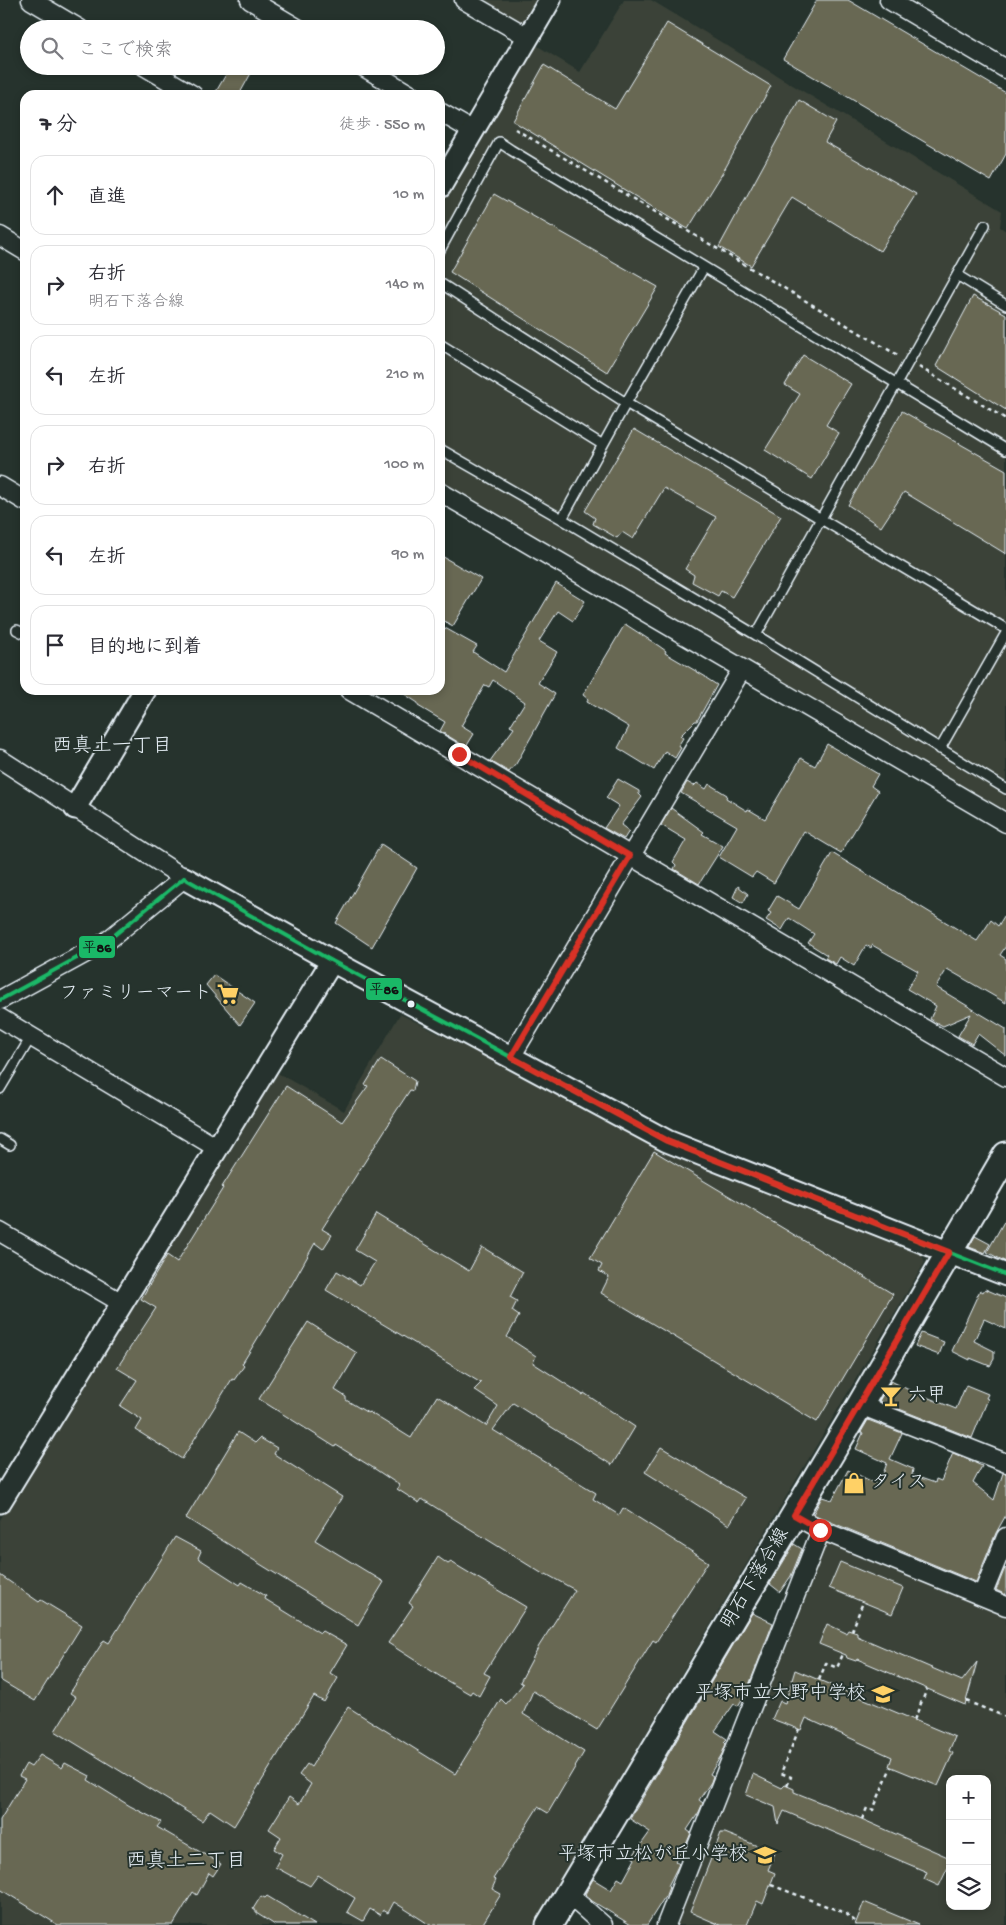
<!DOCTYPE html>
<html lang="ja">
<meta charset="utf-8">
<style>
:root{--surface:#fff;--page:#f7f7f7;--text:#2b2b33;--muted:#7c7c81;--line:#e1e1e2}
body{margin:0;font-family:"Gochi Hand","Klee One",sans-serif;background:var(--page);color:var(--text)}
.controls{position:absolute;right:15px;bottom:15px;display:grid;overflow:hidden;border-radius:10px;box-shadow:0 2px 8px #0003}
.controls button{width:45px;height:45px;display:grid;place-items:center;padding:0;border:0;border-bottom:1px solid var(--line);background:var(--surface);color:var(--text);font:25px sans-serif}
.stop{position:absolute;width:15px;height:15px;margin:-11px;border:4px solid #d93025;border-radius:50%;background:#fff}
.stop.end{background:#d93025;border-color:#fff;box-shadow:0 1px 5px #0008}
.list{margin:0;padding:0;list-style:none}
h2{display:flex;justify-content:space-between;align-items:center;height:65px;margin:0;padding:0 20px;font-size:21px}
h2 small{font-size:16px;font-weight:400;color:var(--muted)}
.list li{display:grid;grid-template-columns:32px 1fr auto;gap:15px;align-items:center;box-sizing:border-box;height:80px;margin:0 10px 10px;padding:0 10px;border:1px solid var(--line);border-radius:15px}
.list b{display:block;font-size:19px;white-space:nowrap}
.list p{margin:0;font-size:16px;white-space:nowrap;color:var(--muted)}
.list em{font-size:16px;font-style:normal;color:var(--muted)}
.icon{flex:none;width:28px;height:28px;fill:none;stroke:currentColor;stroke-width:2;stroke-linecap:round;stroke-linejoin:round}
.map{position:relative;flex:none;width:1006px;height:1925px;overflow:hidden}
.search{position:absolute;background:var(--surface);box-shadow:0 2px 8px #0003;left:20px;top:20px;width:425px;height:55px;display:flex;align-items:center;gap:12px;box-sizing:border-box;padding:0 18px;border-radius:28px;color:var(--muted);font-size:19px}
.panel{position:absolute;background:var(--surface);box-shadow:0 2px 8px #0003;left:20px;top:90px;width:425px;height:605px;border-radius:15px}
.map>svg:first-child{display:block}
</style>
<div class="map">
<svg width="1006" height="1925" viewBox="0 0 1006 1925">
<rect width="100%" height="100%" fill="#26332d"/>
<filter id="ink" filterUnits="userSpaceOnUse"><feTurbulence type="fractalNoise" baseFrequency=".02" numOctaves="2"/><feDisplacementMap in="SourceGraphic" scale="10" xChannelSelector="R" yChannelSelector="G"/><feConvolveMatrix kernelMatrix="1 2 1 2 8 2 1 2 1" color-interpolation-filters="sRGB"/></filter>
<g filter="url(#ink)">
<path fill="#3a4338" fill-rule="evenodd" d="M471,0h68l-15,26z
M624,0h27l351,211 -2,16 6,4v582l-566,-331v-274l96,-163 44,27z
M400,1014l255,128 8,7 258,105 4,8 -392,663h-533v-405l274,-449 70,40z
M820,1536l186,74v315h-335zM950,1779h37v127h-37z"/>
<path fill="#686853" stroke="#e8f1f8" d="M817,0h31l158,93v61l-15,27 -208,-122z
M667,23l104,63 -49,88 -34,55 -175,-108 31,-56 71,44z
M231,66h24l-16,29h-25z
M799,100l37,22 -11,20 91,52 -36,57 -88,-54 -41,69 -32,-19z
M494,194l164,93 -51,85 -157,-100z
M973,296l33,18v96l-70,-44z
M803,355l48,29 -25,41 13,8 -27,46 -47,-29 35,-56 -15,-9z
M902,411l104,59v84l-102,-62 -23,35 -33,-22z
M634,429l147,87 -49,81 -11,-6 -3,5 -26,-14 2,-7 -9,-6 31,-52 -52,-29 -31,51 -11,-7 -5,6 -24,-14 2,-6 -10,-7z
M440,555l41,24 -28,47 -13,-7z
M556,583l29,18 -12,20 -15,-10 -19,30 18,11 -19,31 17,11 -39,70 -7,8 -19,-11 24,-33 -4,-2 15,-24 -32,-22 -4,7 -4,-2 -24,41 13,8 -8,13 -26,-16 5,-9 -27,-16v-3l-20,-13h42v-53l5,-9 32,18 -4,6 31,20z
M625,624l34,22 7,5 -1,2 41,24v1l11,7 -20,36h-2l-15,15 3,2 -5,8 3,2 -6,10 -10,-7 -11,19 -36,-22 11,-21 -42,-25 1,-3 -5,-4z
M827,744l51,30 -7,12 7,5 -37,62 -37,-22 -30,52 -18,-11 -4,5 -33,-20 18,-31 -56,-33 6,-11 7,4 3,-3 9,6 3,-5 18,11 -1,3 21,13 1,-2 17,10 36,-61 14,8z
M618,779l21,12v3l3,3 -21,28 8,6 -5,8 -20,-11 15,-22 -13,-8z
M671,808l33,24 -2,2 21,12 -24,38 -25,-15 2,-4 -3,-3 13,-22 -25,-15z
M381,844l36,24 -45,79 -36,-24z
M832,853l145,88 14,-21 7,6 8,-13v33l-6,9 6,4v44l-59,-34 -11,18 70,42v27l-28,-22 -6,10 -14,-8 13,-22 -28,12 -13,-7 6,-13 -29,-17 11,-18 -46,-26 -1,3 -5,-3 -12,21 -14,-9 -4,7 -11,-6 2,-3 -19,-12 6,-9 -25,-16 -7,12 -16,-10 5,-7 -3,-2 9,-15 22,13z
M738,886l10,8 -5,9 -10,-6z
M214,975l41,28 -15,22 -34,-40z
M381,1059l34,22 -2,10 -3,-1 -19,29h1l-70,110 10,6 -9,14 -8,-6 -24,43 -2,1 -47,77 2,2 -10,14 -2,-1 -50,80 -46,-29 6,-10 -22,-14 17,-26 -20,-12 39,-60 -15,-9 26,-44 10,7 46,-74 -1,-1 64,-101 56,36 26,-36 -3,-1z
M654,1151l239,143 -76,128 -216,-129 8,-16 -10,-6 3,-6 -12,-7z
M376,1214l93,57 13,-24 41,25 -13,25 7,4 -5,10 7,5 -12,21 29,19 -3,7 50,32 1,-2 51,34 -23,38 -99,-62 -20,27 103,63 -3,6 26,16 4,-7 85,54 -52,80 -3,-2 -56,90 -64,-39 -10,23 61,38 -36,61 -10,-6 -45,72 3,1 -4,9 9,5 -19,31h-52l-36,-23 -6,11 -5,-3 -3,5 -10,-6 -7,12 -16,-9 8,-14 -37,-23 -8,11 -35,-19 7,-13 -8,-5 7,-12 -12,-8 20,-32 10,7 12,-20 -12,-9 8,-11 4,3 37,-60 107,67 46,-75 5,5 17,-20 -3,-2 19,-36 36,-56 -29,-16v2l-124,-77 -3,4 -22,-14 2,-4 -24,-16 -39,-24 -1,2 -76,-48 49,-77 49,31 -22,37 11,7v3l22,13 1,-1 42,26 26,-42 49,30 12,-20 -24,-16 7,-7 -155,-93 11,-19 23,14 15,-23 -20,-12z
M1006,1218v44l-19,-10z
M975,1236l15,8 -5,9 -16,-6z
M985,1289l21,9v31l-22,-10 -10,22 20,10v8l-4,7 -20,-8v2l-18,-9 28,-61 3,2z
M921,1333l23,9 -5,13 -24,-9z
M891,1381l32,16 1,-1 32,13 10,-24 22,9 -2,4 2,1 -16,39 -93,-37z
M868,1420l34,13 -12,26 23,10 -1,6 23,8 1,-4 5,2 12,-28 29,13 -9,17 21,17 9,-27h3v42l-10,18 -20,49 -150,-62 -13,-6 9,-17 10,3 16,-30 31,15 8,-22 -31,-14 7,-16 -2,-1z
M238,1432l17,11 5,-5 17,10 -3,6 68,43 -27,43 69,42 -26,43 -172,-107z
M661,1447l85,51 -17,27 -84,-53z
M175,1537l26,14 -3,7 42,27 2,-3 24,14 -1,3 55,34 2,-2 25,14 -17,28 8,5 -14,24 -10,-6 -80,130 -24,-16 -8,11 -147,-90 21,-34 -6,-4 34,-53 5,3z
M794,1544l8,5 -11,27 -11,16 -10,-8z
M438,1557l10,7 3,-2 75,45 -42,66 6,3 -11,20 -7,-5 -2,3 -26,-15 -56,-36 25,-37 -4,-3z
M840,1562l63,26 -11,26 -63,-26z
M1005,1568l1,1v26l-10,-5z
M0,1575l39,27 2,-2 41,25 -47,76 -35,-21z
M752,1613l21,10 -27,70 -8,13 -4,-2 -19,27 12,8 -3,3 2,2 -4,10 -12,20 3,2 -2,6 -12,18 4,3 -4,9 -12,18 4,3 -6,14 -10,14 4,3 -11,22 1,1 -3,8 -19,30h-16l-39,-24 -7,-7 8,-15 18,11 7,-12 5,3 12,-22 -3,-2 18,-25 -20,-13z
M827,1624l19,9 2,-3 9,3v3l105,45 15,-19 -12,43 -108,-46 -1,2 -9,-3 -1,-3 -27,-11z
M795,1670l160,67 -6,14 4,2 -15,33 -49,-20 3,-9 -86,-39 -5,12 -29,-11 8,-18 5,2z
M40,1755l22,13 3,-5 25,13 -2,4 42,26 31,16 -4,5 64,37 -8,12 -4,-3 -12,22 -4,-3 -20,33h-115l-58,-36v-69l25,-41 -6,-3 7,-12 5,3z
M753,1774l29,14 3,-3 9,4v3l63,25 93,41v5l-11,23 -15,-7 3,-7 -143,-61 -6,13 -3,-17 -29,-12z
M721,1833h4l50,20 -7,17 7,3 -12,31 -6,-3 -10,24h-27l-30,-13z
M261,1896l4,2 2,-2 48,29h-40l-19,-12v-2l-3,-2z
M864,1902l55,23h-64z"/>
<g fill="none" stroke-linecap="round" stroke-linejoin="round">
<g stroke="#e8f1f8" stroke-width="12">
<path id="service" d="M440,250l59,-108 12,8 495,300
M957,275l49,30
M440,283l186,120 380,226
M440,344l163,101
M440,449l122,70 194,116 250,154
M562,519l64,-116 78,-136
M17,630l8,4
M756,635l229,-410
M940,749l66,-116
M0,1089l31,-52
M0,1139l10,6"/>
</g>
<g stroke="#e8f1f8" stroke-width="21">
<path id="minor" d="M31,0l49,29
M250,0l49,29
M464,0l64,37
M889,0l117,69
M144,66l49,29
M362,66l49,29
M440,112l33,19
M0,236l25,15
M0,486l25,15
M440,492l566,331
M349,690l657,387
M0,759l184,119 -78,64 -106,58
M0,1018l217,130
M511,1057l231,-388
M0,1232l122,71
M860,1405l146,58
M821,1530l185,76
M982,1596l24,-59
M568,1894l35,31
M666,1925l155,-395 -27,-15"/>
</g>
<g stroke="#e8f1f8" stroke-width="25">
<path id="tertiary" d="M440,187l110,-187
M75,808l70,-118
M184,878l148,83 335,180 339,134
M0,1502l332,-541"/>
</g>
<g stroke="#e8f1f8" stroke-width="29">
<path id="secondary" d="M549,1925l311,-520 146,-250"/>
</g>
<path stroke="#e8f1f8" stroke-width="2.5" stroke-dasharray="4 4" stroke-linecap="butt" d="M515,129l384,227
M919,367l87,52
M852,1631l11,-29
M819,1680l7,-17 11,5 6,-14
M966,1701l40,16
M914,1720l13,-31
M787,1786l4,-9 -10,-4 18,-44
M862,1819l5,-11 6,2 18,-43
M771,1885l74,28 11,9"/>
<use href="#service" stroke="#26332d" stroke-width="9"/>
<use href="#minor" stroke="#26332d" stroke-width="18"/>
<use href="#tertiary" stroke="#26332d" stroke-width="21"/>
<use href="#secondary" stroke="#26332d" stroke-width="25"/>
<g stroke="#26332d" stroke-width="8">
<path id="bus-1" d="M184,878l148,83 335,180 339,134
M0,1000l106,-58 78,-64"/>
</g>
<use href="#bus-1" stroke="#1ab867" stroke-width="4"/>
</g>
</g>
<g fill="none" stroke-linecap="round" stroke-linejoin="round" filter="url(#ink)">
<path stroke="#d93025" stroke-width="6" d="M459,754l171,102 -119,201 156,84 282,111 -155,263 26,15"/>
</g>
<defs>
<g id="supermarket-bare" transform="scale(1.725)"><path d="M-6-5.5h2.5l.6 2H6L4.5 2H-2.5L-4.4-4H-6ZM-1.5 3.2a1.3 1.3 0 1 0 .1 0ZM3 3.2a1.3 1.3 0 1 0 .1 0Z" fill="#ffd166" stroke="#26332d" stroke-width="2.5" paint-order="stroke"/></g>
<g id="bar-bare" transform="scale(1.725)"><path d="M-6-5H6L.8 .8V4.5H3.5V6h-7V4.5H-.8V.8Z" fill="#ffd166" stroke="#26332d" stroke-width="2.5" paint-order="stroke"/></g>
<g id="shop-bare" transform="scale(1.725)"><path d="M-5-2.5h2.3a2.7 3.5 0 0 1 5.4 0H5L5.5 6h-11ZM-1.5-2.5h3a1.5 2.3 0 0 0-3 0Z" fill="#ffd166" stroke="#26332d" stroke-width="2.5" paint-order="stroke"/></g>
<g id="school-bare" transform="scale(1.725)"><path d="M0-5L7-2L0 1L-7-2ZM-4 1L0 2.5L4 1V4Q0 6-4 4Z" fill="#ffd166" stroke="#26332d" stroke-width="2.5" paint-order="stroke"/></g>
</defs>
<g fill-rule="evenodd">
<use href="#supermarket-bare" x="228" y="994"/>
<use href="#bar-bare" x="891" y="1396"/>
<use href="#shop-bare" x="854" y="1483"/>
<use href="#school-bare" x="883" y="1694"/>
<use href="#school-bare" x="765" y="1855"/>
</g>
<circle fill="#e8f1f8" stroke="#26332d" stroke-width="2" cx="411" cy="1004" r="4.5"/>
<g text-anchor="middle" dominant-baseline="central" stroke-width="4" stroke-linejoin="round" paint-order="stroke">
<g font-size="19" fill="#e8f1f8" stroke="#26332d" text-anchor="end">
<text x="212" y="994">ファミリーマート</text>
<text x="908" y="1396" text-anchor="start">六甲</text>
<text x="871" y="1483" text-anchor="start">タイス</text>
<text x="866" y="1694">平塚市立大野中学校</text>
<text x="748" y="1855">平塚市立松が丘小学校</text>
</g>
<g font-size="19" fill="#e8f1f8" stroke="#26332d">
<text transform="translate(756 1579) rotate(-59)">明石下落合線</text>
</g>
<g font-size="20" fill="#e8f1f8" stroke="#26332d">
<text x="112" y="747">西真土一丁目</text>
<text x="186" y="1862">西真土二丁目</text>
</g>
</g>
<g stroke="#26332d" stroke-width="2">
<rect x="78" y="935" width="38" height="24" rx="5" fill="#1ab867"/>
<rect x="365" y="977" width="38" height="24" rx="5" fill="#1ab867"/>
</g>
<g font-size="14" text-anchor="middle" font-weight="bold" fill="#111">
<text x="97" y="952">平86</text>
<text x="384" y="994">平86</text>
</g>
</svg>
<div class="controls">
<button>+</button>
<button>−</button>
<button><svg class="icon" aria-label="layers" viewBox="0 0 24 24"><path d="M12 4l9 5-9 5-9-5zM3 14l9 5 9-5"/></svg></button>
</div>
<div class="stop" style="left:820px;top:1530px"></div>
<div class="stop end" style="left:459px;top:754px"></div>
<div class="search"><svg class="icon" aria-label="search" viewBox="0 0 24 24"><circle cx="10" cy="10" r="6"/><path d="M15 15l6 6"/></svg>ここで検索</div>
<section class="panel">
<h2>7 分<small>徒歩 · 550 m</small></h2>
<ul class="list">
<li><svg class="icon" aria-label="ahead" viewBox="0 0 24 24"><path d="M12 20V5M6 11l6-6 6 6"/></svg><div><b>直進</b></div><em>10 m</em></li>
<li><svg class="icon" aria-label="right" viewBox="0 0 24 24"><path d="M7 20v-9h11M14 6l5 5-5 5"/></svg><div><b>右折</b><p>明石下落合線</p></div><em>140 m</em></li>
<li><svg class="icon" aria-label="left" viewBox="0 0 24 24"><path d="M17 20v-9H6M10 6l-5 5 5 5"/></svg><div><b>左折</b></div><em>210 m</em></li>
<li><svg class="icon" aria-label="right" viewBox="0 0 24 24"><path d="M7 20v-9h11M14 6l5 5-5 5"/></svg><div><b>右折</b></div><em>100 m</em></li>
<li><svg class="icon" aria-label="left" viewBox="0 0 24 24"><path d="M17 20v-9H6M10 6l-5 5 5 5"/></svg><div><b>左折</b></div><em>90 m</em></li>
<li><svg class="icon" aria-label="arrive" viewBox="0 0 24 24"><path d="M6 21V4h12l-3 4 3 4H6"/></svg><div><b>目的地に到着</b></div></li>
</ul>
</section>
</div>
